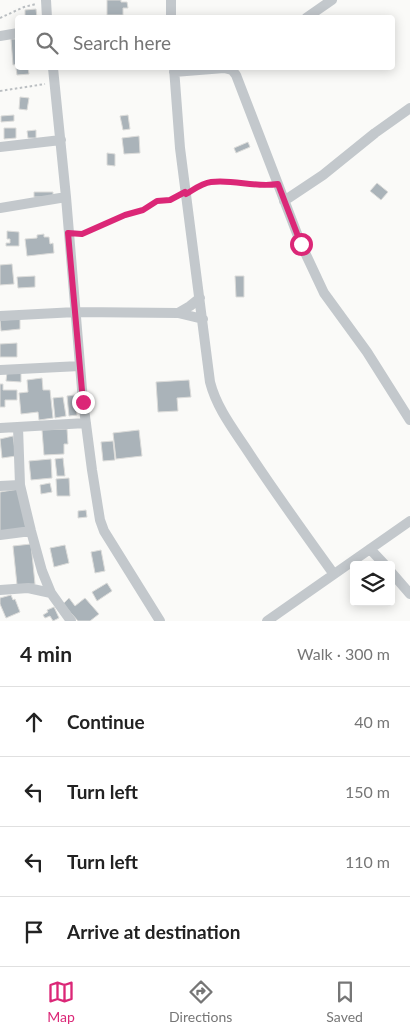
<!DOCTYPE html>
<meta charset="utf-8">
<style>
:root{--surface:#fff;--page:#f2f2f2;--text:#222;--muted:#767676;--line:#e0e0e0;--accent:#db2777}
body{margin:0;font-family:Lato,sans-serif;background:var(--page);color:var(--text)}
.controls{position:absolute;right:15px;bottom:15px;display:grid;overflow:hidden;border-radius:5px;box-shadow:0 2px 12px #0003}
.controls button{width:45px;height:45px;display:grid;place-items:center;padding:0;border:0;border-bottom:1px solid var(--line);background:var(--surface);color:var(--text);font:25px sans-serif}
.stop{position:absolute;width:15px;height:15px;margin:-11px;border:4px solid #db2777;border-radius:50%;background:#fff}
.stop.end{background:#db2777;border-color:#fff;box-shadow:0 1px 5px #0008}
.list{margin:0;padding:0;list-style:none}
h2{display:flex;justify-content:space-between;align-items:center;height:65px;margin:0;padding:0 20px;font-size:21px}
h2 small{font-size:16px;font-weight:400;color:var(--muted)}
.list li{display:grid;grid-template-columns:32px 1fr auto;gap:15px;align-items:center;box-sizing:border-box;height:70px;padding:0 20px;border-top:1px solid var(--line)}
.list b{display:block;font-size:19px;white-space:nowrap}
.list em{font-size:16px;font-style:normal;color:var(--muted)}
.icon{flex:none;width:28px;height:28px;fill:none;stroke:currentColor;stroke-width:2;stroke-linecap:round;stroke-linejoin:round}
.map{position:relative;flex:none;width:410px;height:621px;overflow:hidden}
.search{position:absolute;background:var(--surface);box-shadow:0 2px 12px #0003;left:15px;right:15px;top:15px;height:55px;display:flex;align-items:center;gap:12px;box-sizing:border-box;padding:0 18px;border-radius:5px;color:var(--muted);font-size:19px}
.sheet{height:345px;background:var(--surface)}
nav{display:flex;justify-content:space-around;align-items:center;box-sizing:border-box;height:70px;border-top:1px solid var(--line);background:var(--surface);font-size:14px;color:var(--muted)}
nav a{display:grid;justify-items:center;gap:2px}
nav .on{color:var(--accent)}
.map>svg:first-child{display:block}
</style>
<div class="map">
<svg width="410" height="621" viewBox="0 0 410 621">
<rect width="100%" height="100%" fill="#fafaf8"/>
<path fill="#aab3b9" stroke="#dcdcda" d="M107,0h14v2h6l1,6h-5v7h-16z
M36,9l1,9h-12v-8z
M11,39h7v25l-5,1z
M16,68h12l1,6 -12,1z
M20,97l9,1 -2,12 -8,-1z
M14,115v6l-13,1v-6z
M128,115l2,14 -7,1 -3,-14z
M4,128h12v10l-12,1z
M36,130v8h-8l-1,-7z
M139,136l1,17 -16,1 -2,-16z
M248,142l2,5 -14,6 -2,-5z
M107,153l8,1v12l-8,-1z
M377,183l11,9 -7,8 -11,-9z
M34,192h19v5h-19z
M7,231l12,1v14h-13v-3h4v-4h-3z
M44,234v3h5l1,7 3,-1 1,10 -27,3 -2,-17 12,-1v-3z
M12,264l2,20 -14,1v-20z
M35,276v11l-17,1 -1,-11z
M235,276h9v21h-8z
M20,319v10l-19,2 -1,-11z
M17,343v14h-17v-13z
M7,372l14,1v9l-15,-1z
M42,378l1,12h7l3,28 -14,2 -1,-8 -17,2 -2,-21 9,-1 -1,-12z
M189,380l2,17 -14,1 1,13 -20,1 -2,-30z
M0,384h3v6h14v10h-12v7h-5z
M75,395l2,20 -8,1 -2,-20z
M63,397l3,19 -11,2 -2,-20z
M67,429l1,15h-4v10l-20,1 -2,-25z
M139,430l3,26 -26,3 -3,-26z
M13,436l3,20 -14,2 -2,-19z
M113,441l2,19 -12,1 -2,-19z
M63,458l2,18h-8l-2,-17z
M51,459l1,19 -21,2 -2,-19z
M69,478l1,18h-13l-1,-17z
M50,483l2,9 -11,2 -1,-9z
M19,489l7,39 -26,5v-41z
M86,510l1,7 -9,1v-7z
M31,544l4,40 -18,1 -4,-39z
M65,545l4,18 -15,4 -4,-19z
M101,550l4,21 -10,2 -4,-21z
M107,583l5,8 -15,10 -5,-9z
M11,595l2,5 2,-1 5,13 -14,6 -6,-14v-6z
M69,598l6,8 10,-8 14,16 -9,7h-12l-15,-17z
M54,607l5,11 -6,3 -3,-5 -5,2 -2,-3 5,-3 -1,-2z"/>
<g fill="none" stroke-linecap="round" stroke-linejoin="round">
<path stroke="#bbbfc2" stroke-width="2" stroke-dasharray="2.5 2.5" stroke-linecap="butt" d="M0,18l24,-11 12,-3
M0,91l45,-7
M195,190c15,-9 32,-10 50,-7 7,2 15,4 23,3
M79,234l64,-24 14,-9 13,-1 6,-3"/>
<path stroke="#c3c8cc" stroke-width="10" d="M46,0l1,18
M171,0v18
M306,18l26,-18
M0,36l18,-3
M53,68l13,129 17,204 9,69 8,50 4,11 56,90
M174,68l6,80 30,234c7,27 24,48 39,71 27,41 56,81 84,120
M174,72l50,-4 8,2 4,5 65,169 23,49 43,59 43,68
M0,147l61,-7
M284,201l39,-26 52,-42 35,-25
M0,208l66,-11
M178,313l12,-7 10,-8
M0,316l76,-4 102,1 25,6
M0,370l80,-4
M18,427l2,58 11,46 11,40 9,22 20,28
M0,428l86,-5
M0,486l20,-1
M0,535l31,-4
M370,549l15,16
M391,572l19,22
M0,590l28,-2 23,5
M267,621l143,-100"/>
</g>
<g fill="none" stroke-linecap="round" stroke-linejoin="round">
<path stroke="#db2777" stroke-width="6" d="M83,402l-15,-169 14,1 43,-19 18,-5 14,-9 13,-1 15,-8 1,2c7,-4 16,-11 25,-12 23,-3 44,6 67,2l23,60"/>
</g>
</svg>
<div class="controls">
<button><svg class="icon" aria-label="layers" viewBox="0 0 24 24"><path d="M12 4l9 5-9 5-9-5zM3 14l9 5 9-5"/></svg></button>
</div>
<div class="stop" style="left:301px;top:244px"></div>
<div class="stop end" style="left:83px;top:402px"></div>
<div class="search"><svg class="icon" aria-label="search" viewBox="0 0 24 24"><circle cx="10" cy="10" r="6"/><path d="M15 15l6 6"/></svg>Search here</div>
</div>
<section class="sheet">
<h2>4 min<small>Walk · 300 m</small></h2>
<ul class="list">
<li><svg class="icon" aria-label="ahead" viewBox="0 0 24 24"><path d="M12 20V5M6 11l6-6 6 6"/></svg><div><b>Continue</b></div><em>40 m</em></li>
<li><svg class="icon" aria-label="left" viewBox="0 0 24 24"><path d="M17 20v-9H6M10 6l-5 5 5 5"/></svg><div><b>Turn left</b></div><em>150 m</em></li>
<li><svg class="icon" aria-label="left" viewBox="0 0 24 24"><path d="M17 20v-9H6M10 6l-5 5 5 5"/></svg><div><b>Turn left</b></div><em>110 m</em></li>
<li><svg class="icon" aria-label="arrive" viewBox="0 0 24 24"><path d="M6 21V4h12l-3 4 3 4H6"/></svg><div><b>Arrive at destination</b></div></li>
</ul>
</section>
<nav>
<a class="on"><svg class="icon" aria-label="map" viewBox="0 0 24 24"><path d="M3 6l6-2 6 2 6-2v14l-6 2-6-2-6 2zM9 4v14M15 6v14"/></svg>Map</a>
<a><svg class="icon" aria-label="directions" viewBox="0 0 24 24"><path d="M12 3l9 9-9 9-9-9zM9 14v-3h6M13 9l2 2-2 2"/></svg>Directions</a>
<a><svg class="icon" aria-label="saved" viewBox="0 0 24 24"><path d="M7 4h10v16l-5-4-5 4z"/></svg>Saved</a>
</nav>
